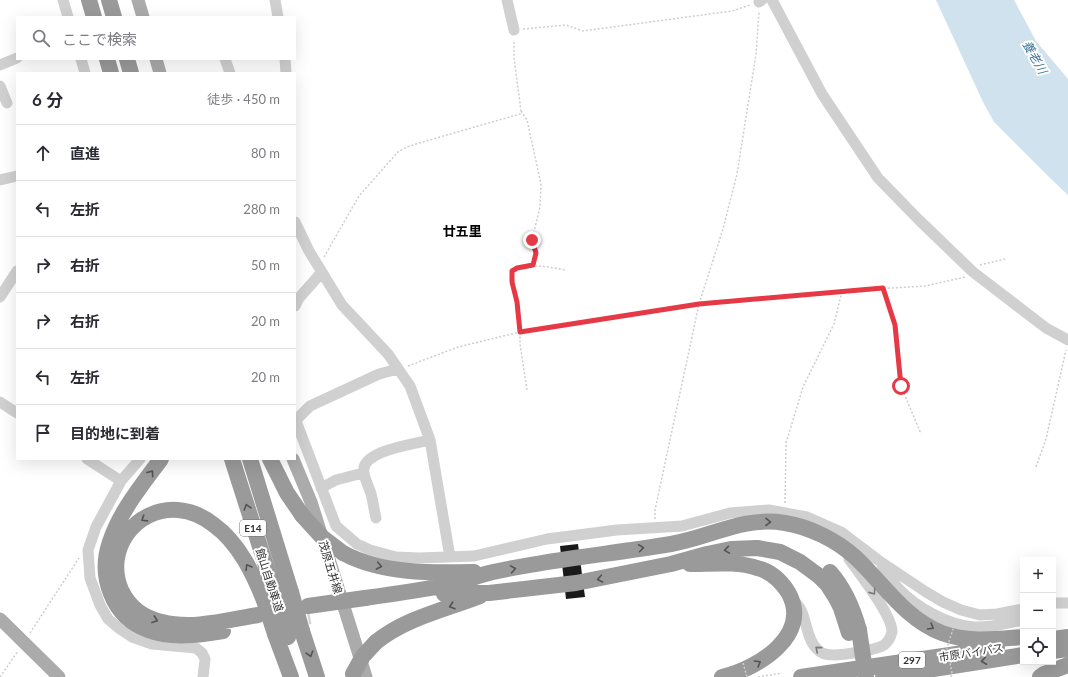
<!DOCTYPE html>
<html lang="ja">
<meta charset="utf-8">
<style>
:root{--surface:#fff;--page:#f7f7f7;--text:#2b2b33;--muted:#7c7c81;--line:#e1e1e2}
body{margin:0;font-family:Lato,"Noto Sans JP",sans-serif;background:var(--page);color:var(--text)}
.controls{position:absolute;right:12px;bottom:12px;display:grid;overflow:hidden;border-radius:0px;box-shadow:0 4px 16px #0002}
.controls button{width:36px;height:36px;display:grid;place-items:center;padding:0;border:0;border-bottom:1px solid var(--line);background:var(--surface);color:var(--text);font:20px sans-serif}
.stop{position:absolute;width:12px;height:12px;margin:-9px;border:3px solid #e63946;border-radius:50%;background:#fff}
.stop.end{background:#e63946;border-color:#fff;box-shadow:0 1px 4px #0008}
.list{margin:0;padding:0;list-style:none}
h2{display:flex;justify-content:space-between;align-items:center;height:52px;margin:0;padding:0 16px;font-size:17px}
h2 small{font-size:13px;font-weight:400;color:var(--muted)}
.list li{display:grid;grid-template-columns:26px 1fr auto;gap:12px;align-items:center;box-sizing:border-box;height:56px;padding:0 16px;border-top:1px solid var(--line)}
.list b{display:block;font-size:15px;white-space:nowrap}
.list em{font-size:13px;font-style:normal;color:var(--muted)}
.icon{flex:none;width:22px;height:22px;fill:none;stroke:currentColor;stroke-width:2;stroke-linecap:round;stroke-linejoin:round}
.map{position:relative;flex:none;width:1068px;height:677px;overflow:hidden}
.search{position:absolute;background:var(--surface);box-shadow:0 4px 16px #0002;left:16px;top:16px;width:280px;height:44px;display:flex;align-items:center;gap:10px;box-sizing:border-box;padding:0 14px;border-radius:0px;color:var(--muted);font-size:15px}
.panel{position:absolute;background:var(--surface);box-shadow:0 4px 16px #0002;left:16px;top:72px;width:280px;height:388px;border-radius:0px}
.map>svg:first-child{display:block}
</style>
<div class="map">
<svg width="1068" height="677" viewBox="0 0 1068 677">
<rect width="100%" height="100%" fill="#fff"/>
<path fill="#cfe2ee" d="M936,0h78l22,41 32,38v116l-18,-17 -56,-56 -11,-20z"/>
<path fill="#1a1a1a" d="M578,544l7,53 -19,2 -6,-53z"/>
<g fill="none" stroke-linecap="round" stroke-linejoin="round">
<path stroke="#d6d6d6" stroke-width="16" stroke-dasharray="16 8" stroke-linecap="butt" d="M284,621l26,-5"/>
<path stroke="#cdcdcd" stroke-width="1.5" stroke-dasharray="2 2" stroke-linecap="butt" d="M523,29l43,-4 17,6 149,-20 18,-6
M521,111l6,9 14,64 -1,23 -8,33 4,13 -3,12
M324,257l35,-61 39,-44 9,-5 12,-4 101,-29 1,-3 -7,-53v-18
M980,265l25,-6
M883,288l12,37 6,61 20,48
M408,366l50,-19 62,-15 179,-28 143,-13 83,-5 40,-9
M527,390l-7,-46v-12l-3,-30 -5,-20v-11c16,-9 36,-4 54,-1
M1036,467l10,-28 20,-89
M785,503l1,-60 17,-56 31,-63 8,-33
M655,519v-9l44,-206 24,-75 14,-55 19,-120 3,-42
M30,633l49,-75
M0,677l18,-26
M758,677l24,-4"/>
<path stroke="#d0d0d0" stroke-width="11" d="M63,0l5,17
M275,0l3,17
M507,0l7,30
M772,0l50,94 56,84 41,42 54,52 73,56 22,12
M759,2l3,-2
M81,59l4,14
M225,59l5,14
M285,59l1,14
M0,65l17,-7
M0,86l7,17
M0,180l17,-4
M295,222l14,29 33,54 46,49 22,32 20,54 20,117
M0,297l17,-26
M295,306l4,-8 23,-26
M0,402l17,11
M295,421l15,-15 69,-32 19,-5
M296,421l40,105 21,18 13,6 26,7 23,1 55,-2 73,-17 70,-9 65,-4 48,-13 39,-3 38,7 34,15 37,28 48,32 17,10 18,8 19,5 17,-1 26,-5
M87,459l34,22
M140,459l-19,22 -25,46 -8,23 2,28 10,27 8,14 12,10 12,8 20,7 44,4 6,5 3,6 -2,18
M321,488l15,-8 27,-7
M376,518c-2,-8 -3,-17 -5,-24 -2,-7 -6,-14 -7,-21 -5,-22 50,-29 66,-33
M882,565c5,8 10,16 16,23 18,19 49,37 76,39 16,1 33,-4 49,-7
M793,600c3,3 6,6 8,10 6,12 6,30 16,39 4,5 11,6 17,6 9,0 43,-5 50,-10 4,-3 7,-9 8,-13 1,-16 -33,-59 -43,-73
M1053,603h15"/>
<path stroke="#ababab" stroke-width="13" d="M138,0l5,17
M156,59l4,14
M293,459l18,43 55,175
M0,619l59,58"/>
<path stroke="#9a9a9a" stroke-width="16" d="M89,0l5,17
M109,0l5,17
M107,59l4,14
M127,59l4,14
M161,459c-19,26 -41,52 -51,83 -12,34 2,75 38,88 24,9 51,5 75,1
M232,459l44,138
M250,459l41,133
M270,459l17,34 15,22
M343,553c39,21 88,20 131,19
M690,564c22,0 47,-3 67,4 13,3 24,13 31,24 25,43 -31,77 -66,85
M830,572c15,17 23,36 29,58
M444,594l11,-2 34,1 87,-10 95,-19 36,-10 24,-5 26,-1 23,4 20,10 19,14 8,8 9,14 5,10 8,25
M365,598c29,-4 58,-8 87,-14 14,-3 27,-9 41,-12 59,-13 119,-18 178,-28 41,-7 71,-28 114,-21 25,4 51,17 70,34 28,26 50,62 87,76 27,10 54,6 81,4
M258,615c-31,5 -65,15 -96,7 -19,-4 -33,-15 -41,-32 -17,-40 14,-83 57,-80 13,1 26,7 36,15 25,18 40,50 51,78
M302,631l15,46
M275,634l16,43
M1053,639l15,-2
M376,642c30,-24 68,-32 104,-46
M1053,651l15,-2
M801,677l196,-29
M883,677l140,-22
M1040,677l4,-3 24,-9"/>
<path stroke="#cdcdcd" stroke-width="1.5" stroke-dasharray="2 2" stroke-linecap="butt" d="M743,663l4,14
M951,677l1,-4 -5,-25 6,-19"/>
<path stroke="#9a9a9a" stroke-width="16" d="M302,515l20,22 21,16
M291,592l11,39
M276,597l12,40
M265,603l10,31
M308,606l57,-8
M859,630l7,47
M353,674l10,-18 13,-14"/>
</g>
<defs><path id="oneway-chevron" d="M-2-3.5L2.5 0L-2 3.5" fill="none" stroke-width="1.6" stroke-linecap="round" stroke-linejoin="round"/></defs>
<g stroke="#525252">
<use href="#oneway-chevron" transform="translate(151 473) rotate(-54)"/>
<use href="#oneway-chevron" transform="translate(247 507) rotate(-107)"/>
<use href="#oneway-chevron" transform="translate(144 519) rotate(148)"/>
<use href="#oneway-chevron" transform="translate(768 522) rotate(1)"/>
<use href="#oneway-chevron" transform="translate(641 548) rotate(-8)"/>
<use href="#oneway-chevron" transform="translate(727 550) rotate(171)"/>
<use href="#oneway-chevron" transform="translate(379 566) rotate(11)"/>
<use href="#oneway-chevron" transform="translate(248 567) rotate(-121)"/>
<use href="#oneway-chevron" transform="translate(513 569) rotate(-10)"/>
<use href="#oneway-chevron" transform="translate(600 579) rotate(169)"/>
<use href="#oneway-chevron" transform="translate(452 606) rotate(162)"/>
<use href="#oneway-chevron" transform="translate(155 620) rotate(20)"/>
<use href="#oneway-chevron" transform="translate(931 627) rotate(30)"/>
<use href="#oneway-chevron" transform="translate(310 654) rotate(72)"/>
<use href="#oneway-chevron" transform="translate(984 661) rotate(172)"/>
<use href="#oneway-chevron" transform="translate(758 663) rotate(-31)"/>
</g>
<g stroke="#7a7a7a">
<use href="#oneway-chevron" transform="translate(873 592) rotate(55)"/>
<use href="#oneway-chevron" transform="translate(818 649) rotate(-140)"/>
</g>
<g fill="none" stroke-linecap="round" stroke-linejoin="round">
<path stroke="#e63946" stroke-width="5" d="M532,240l4,13 -3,12 -16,3 -5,3v11l5,20 3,30 179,-28 184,-16 12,37 6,61"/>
</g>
<g text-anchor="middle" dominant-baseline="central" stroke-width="4" stroke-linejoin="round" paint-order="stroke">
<g fill="#fff" stroke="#707070" stroke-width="1">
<rect x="240" y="520" width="26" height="16" rx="3"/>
<rect x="899" y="652" width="26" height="16" rx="3"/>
</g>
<g font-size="10" font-weight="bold" fill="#333">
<text x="253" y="528">E14</text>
<text x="912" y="660">297</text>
</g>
<g font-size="11" fill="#333" stroke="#fff">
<text transform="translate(331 567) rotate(73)">茂原五井線</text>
<text transform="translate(270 580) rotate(72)">館山自動車道</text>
<text transform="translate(971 652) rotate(-9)">市原バイパス</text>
</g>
<g font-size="12" font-style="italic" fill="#3f7597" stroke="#fff">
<text transform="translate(1035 57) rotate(61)">養老川</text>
</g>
<g font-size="13" font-weight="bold" fill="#000" stroke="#fff">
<text x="462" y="231">廿五里</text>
</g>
</g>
</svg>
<div class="controls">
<button>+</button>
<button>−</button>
<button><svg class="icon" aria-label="locate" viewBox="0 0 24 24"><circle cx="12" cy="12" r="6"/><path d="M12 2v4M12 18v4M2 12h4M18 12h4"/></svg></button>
</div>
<div class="stop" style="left:901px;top:386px"></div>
<div class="stop end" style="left:532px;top:240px"></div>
<div class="search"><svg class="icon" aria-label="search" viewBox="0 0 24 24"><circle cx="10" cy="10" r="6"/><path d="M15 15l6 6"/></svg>ここで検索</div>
<section class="panel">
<h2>6 分<small>徒歩 · 450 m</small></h2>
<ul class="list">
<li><svg class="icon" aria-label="ahead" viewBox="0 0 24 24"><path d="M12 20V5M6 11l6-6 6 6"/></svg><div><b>直進</b></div><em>80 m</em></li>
<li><svg class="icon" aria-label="left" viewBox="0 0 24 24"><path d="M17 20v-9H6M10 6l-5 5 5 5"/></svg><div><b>左折</b></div><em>280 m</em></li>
<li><svg class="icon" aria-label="right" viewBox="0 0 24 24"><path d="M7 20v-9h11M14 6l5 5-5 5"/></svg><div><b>右折</b></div><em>50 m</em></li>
<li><svg class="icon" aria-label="right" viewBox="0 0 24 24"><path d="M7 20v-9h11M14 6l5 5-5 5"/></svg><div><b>右折</b></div><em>20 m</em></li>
<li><svg class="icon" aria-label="left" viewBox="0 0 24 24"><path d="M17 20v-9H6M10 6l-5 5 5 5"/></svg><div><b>左折</b></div><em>20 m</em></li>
<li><svg class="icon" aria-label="arrive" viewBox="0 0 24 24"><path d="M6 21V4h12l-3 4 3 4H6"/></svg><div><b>目的地に到着</b></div></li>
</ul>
</section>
</div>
